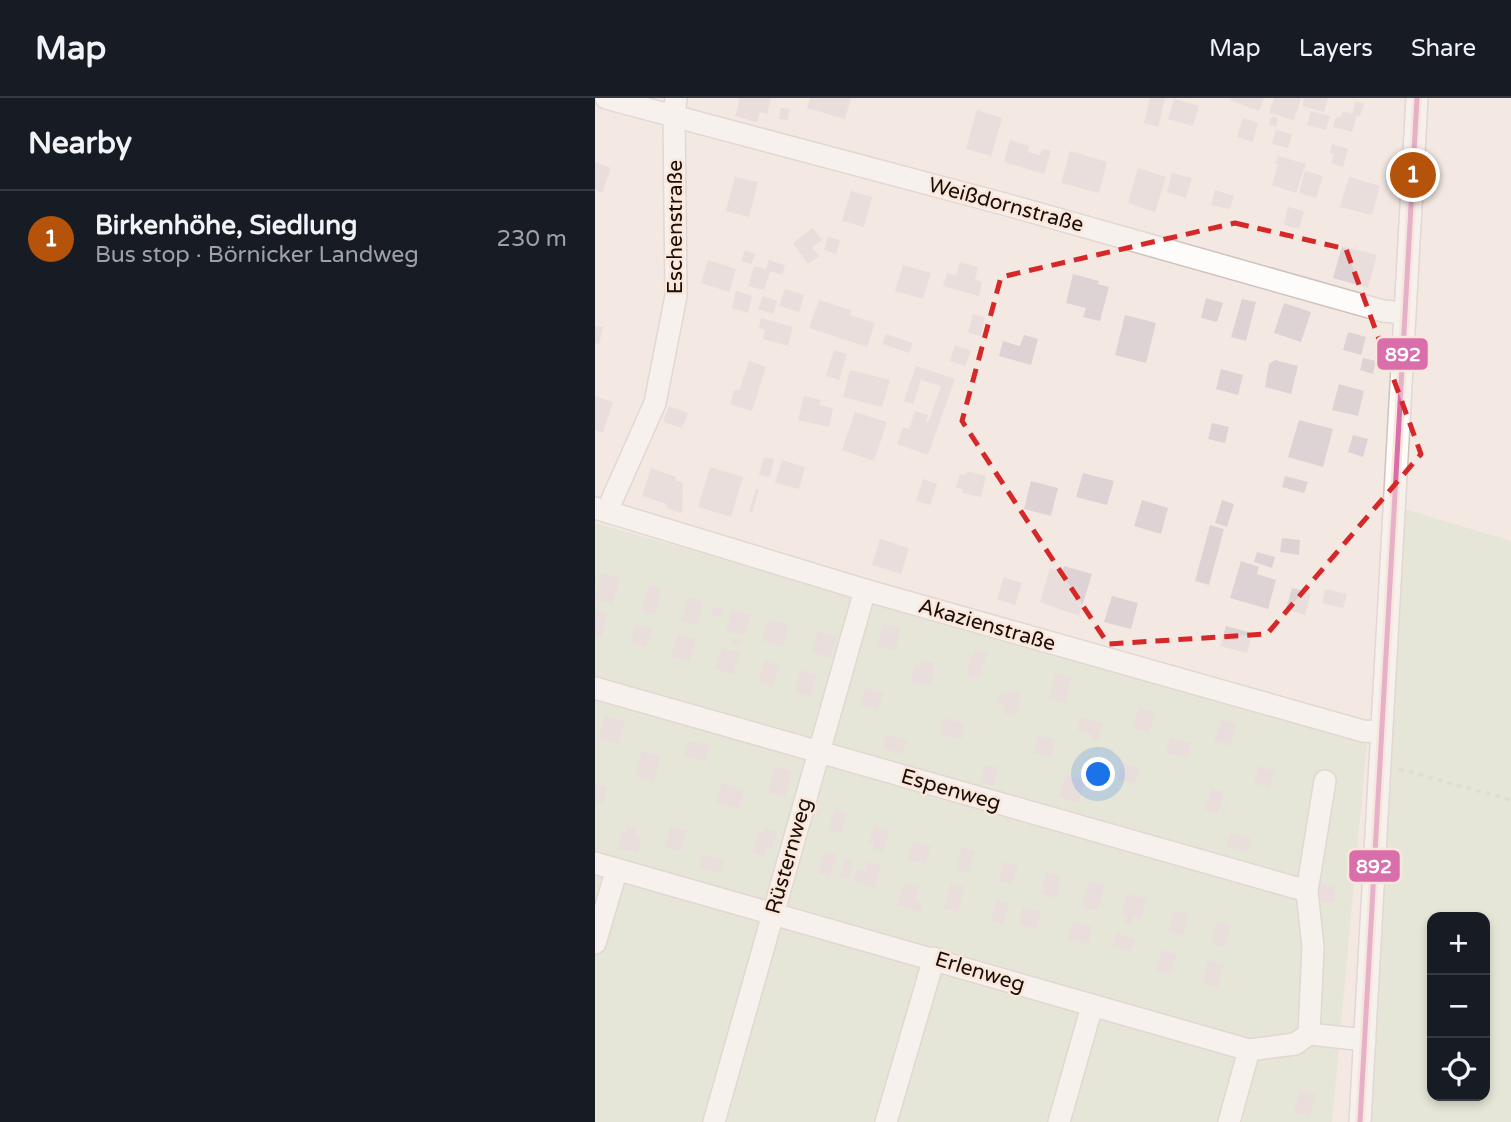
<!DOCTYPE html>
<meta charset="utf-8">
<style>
:root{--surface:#171b24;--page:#242831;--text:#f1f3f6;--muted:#9ea1a6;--line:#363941;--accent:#b45309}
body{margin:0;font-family:"Varela Round",sans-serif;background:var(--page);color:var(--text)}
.controls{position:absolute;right:21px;bottom:21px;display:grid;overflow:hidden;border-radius:14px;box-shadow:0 4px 10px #0003}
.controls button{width:63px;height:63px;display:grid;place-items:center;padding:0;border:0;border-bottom:2px solid var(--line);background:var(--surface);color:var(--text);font:35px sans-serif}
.you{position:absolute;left:504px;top:677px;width:24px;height:24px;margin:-18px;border:5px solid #fff;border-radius:50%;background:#1a73e8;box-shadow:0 0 0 10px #1a73e833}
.badge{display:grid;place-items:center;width:46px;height:46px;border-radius:50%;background:var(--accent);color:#fff;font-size:23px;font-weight:700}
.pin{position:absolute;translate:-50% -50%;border:4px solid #fff;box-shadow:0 2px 7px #0006}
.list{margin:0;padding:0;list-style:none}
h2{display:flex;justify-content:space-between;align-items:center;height:91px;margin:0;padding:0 28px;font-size:30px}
h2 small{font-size:23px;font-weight:400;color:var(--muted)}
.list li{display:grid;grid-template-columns:46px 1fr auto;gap:21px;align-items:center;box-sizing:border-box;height:98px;padding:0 28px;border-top:2px solid var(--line)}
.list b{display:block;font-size:26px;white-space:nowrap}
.list p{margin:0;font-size:23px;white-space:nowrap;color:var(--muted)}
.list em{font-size:23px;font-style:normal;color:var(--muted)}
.icon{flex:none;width:38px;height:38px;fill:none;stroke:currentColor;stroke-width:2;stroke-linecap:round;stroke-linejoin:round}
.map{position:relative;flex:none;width:916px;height:1024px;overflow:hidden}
header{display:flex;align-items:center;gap:42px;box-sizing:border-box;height:98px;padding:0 35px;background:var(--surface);border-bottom:2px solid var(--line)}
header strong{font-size:33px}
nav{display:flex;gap:38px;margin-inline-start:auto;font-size:24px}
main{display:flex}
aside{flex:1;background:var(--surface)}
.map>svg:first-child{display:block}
</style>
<header>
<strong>Map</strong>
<nav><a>Map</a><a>Layers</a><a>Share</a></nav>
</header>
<main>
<aside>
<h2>Nearby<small></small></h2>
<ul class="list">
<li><span class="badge">1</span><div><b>Birkenhöhe, Siedlung</b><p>Bus stop · Börnicker Landweg</p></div><em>230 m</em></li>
</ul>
</aside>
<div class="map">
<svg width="916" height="1024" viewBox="0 0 916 1024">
<rect width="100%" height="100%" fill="#f3e8e2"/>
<path fill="#d4e5cb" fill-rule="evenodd" d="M809,411l107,32v581h-143zM837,819h53v179h-53z
M0,425l772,218 -35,381h-737z"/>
<path fill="#ddd3d5" d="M145,0h31l-4,16 -7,-2 -3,10 -22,-6z
M215,0h41l-6,21 -38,-11z
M555,0h15l-7,29 -14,-4z
M636,0h33l-5,13 -29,-11z
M679,0h27l-7,22 -25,-7z
M709,0h24l-4,14 -22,-6z
M579,1l25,7 -6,20 -25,-7z
M761,3l8,3 -4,12 -3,-1 -5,17 -19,-5 3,-10 4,1 3,-7 9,3z
M186,10l8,1 -1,11 -9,-1z
M382,12l25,8 -11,38 -25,-7z
M716,13l19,5 -4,14 -19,-5z
M677,18l6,2 -2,9 -7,-3z
M648,20l15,5 -5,19 -16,-5z
M681,32l16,4 -4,14 -16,-4z
M415,42l19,6 -1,6 12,3 2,-6 9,2 -7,23 -40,-12z
M737,46l16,5 -5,18 -12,-4 3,-9 -4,-1z
M475,53l37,11 -8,31 -38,-10z
M683,58l28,8 -10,29 -24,-8 6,-21 -3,-1z
M0,64l16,6 -9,25 -7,-3z
M543,70l28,9 -11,35 -27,-9z
M710,73l18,5 -7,22 -17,-5z
M577,75l20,5 -6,20 -19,-6z
M140,79l23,5 -9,35 -23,-6z
M754,79l31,9 -8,29 -32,-8z
M620,92l19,6 -4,13 -19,-4z
M256,93l21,6 -8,30 -22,-6z
M693,109l16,4 -5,18 -15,-4z
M218,130l9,12 -10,7 7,9 -11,8 -15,-21z
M233,139l12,3 -4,14 -12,-4z
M747,148l35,9 -9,33 -35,-10z
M150,152l10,4 -4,10 -10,-3z
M113,162l28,9 -7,23 -28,-9z
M174,162l16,5 -3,10 -12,-4 -6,19 -16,-4 6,-20 12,3z
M365,164l18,5 -3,13 7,2 -3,14 -36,-10 4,-13 9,2z
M308,167l28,8 -8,26 -28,-8z
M478,176l26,7 -1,3 11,3 -9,34 -17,-4 3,-9 -20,-5z
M190,191l19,6 -5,17 -20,-6z
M141,193l16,5 -4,17 -16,-5z
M168,198l14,5 -4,13 -15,-5z
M611,200l17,5 -6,19 -16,-4z
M647,201l14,3 -10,39 -15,-4z
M224,202l32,10 -1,5 25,8 -8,24 -58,-19z
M689,205l27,9 -10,30 -27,-9z
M378,216l12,3 -4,19 -13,-3z
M530,217l31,8 -10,40 -31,-8z
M166,220l32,9 -5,19 -25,-7 2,-9 -6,-2z
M0,228l8,1 -4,17 -4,-1z
M753,234l18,5 -5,18 -18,-5z
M291,236l27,9 -4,10 -27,-9z
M429,237l14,4 -7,26 -32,-9 4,-15 17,5z
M360,247l16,6 -6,15 -15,-5z
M239,252l13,4 -8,26 -13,-4z
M768,260l13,3 -3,13 -13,-4z
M680,262l23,6 -7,28 -26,-7 4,-23z
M154,263l17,6 -14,44 -22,-7 5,-15 4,2z
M321,268l39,13 -27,76 -31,-11 6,-17 6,2 6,-18 13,4 -2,7 2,1 13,-37 -20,-6 -8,24 -9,-3z
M626,271l22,6 -5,20 -22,-6z
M255,272l40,10 -8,27 -39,-10z
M744,286l25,7 -6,25 -26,-6z
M0,298l18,6 -10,31 -8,-3z
M209,298l17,4 -2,5 14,3 -4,19 -31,-7z
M74,308l19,7 -6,15 -19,-6z
M260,314l32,10 -13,39 -32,-11z
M704,322l34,9 -10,38 -35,-10z
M617,325l17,4 -4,16 -17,-4z
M758,337l15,4 -5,18 -15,-5z
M169,359l10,2 -4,18 -11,-2z
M187,362l23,7 -6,22 -24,-6z
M115,369l33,10 -12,40 -33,-10z
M56,370l25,9 -1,3 8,3 -1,30 -16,-5 1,-4 -25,-8z
M372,373l19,5 -5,21 -19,-4 1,-4 -7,-1 4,-14 6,1z
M488,375l31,8 -7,24 -31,-8z
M690,378l23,6 -4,11 -22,-6z
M328,381l14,5 -7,21 -14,-4z
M436,383l27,7 -7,28 -27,-7z
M161,391l3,1 -7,23 -3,-2z
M547,402l26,8 -7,26 -27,-8z
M627,402l12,4 -7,23 -12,-4z
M615,427l14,4 -15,56 -14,-4z
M687,440l18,2 -1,15 -19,-3z
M285,441l29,9 -8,26 -29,-9z
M662,454l18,5 -3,11 -18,-6z
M646,463l18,6 -2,7 19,6 -8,29 -38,-11z
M469,468l28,8 -13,42 -39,-14 10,-34 12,4z
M6,474l19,6 -7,26 -18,-5z
M409,479l18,6 -7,22 -18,-6z
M54,487l13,3 -7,27 -14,-4z
M697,490l19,5 -6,22 -19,-6z
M730,491l22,5 -4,14 -21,-5z
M517,498l26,7 -7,26 -27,-7z
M93,499l16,5 -7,23 -16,-5z
M119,509l9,2 -2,9 -10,-3z
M0,511l13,4 -7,24 -6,-2z
M137,511l19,6 -7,21 -18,-6z
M174,521l21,7 -7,21 -21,-7z
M41,526l16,5 -6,18 -15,-5z
M288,526l18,5 -6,22 -18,-5z
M631,528l26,7 -5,20 -27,-7z
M223,533l19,6 -7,21 -18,-5z
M83,536l18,6 -7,22 -18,-6z
M137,540l9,3 -2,6 -8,-3z
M127,550l18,5 -7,22 -18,-6z
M379,551l13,4 -8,26 -13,-4z
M326,562l13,3 -2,7 3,1 -4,14 -7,-2 -1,3 -13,-4 5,-17 4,1z
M170,563l15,5 -7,21 -15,-5z
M206,572l16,5 -6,22 -17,-5z
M461,575l16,5 -7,25 -17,-5z
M270,590l18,5 -5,17 -18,-5z
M414,592l12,4 -6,23 -12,-4 2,-7 -8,-2 4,-12 7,1z
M544,609l16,5 -6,21 -16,-5z
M10,618l20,6 -6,22 -20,-6z
M486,619l22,6 -5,17 -7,-2 1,-3 -15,-5z
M349,620l22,6 -5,16 -21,-6z
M626,621l16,5 -7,22 -16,-5z
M291,636l21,7 -5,13 -20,-6z
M443,637l18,5 -6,18 -17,-5z
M575,639l22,6 -5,16 -21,-6z
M94,642l21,6 -5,16 -21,-6z
M47,653l19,5 -7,26 -19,-6z
M528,665l17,5 -5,16 -17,-5z
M390,666l14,4 -6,18 -13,-4z
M180,668l17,5 -7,26 -17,-5z
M664,668l16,5 -5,17 -16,-5z
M470,677l20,6 -6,22 -20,-6z
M127,685l23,7 -6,19 -23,-7z
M0,686l12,3 -4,16 -8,-2z
M616,690l13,4 -6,22 -13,-4z
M240,711l13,4 -7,21 -13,-4z
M33,728l10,3 -2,6 6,3 -4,15 -21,-4 5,-18 4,1z
M76,728l16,5 -7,21 -16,-5z
M279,728l15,4 -6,23 -11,-3 2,-6 -5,-2z
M169,730l13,4 -5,17 -4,-1 -3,9 -13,-4 7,-22 3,2z
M635,735l21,5 -3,14 -22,-6z
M318,743l18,5 -5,18 -18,-5z
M367,749l13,4 -6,22 -13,-3z
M230,753l12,4 -7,21 -12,-3z
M107,756l22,6 -4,13 -22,-6z
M249,761l9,3 -4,17 -10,-2z
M272,764l14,4 -6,22 -22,-7 3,-12 9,2z
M409,764l14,4 -6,19 -14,-4z
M451,774l16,5 -6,21 -16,-4z
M494,783l16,4 -7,26 -17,-5z
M309,784l16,4 -4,15 7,2 -3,9 -23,-7z
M356,785l14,4 -7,25 -15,-4z
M724,786l17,1 -2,17 -16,-1z
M532,796l20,5 -6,21 -8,-3 -2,7 -7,-2 2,-7 -5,-1z
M401,802l13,4 -6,20 -13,-3z
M428,809l18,5 -5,17 -18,-5z
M579,812l15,4 -6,22 -15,-5z
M478,823l19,6 -4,17 -20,-5z
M622,823l14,4 -7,23 -13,-4z
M521,835l19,6 -4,13 -19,-6z
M567,852l15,5 -6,20 -15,-5z
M613,862l16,5 -7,23 -14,-5z
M705,992l15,4 -5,22 -16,-4z"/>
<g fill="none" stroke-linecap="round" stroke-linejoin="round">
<g stroke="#cec3bd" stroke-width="24">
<path id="minor" d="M11,0l402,107 375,106 22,2
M0,410l270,82 498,141 19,1
M12,413l48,-108 21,-107 -2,-180 2,-18
M0,590l712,203
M0,765l654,187 46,-6 14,-10 56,6
M0,845l22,-74
M714,936l4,-87 -6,-56 18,-110
M119,1024l151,-532
M291,1024l48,-164
M464,1024l33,-116
M634,1024l20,-72
M765,1024l57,-1024"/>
</g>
<path stroke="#cfcbca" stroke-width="3.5" stroke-dasharray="5 5" stroke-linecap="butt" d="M804,671l112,31"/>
<use href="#minor" stroke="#fdfcfb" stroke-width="21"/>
<g stroke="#fbe6da" stroke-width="10">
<path id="bus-1" d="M765,1024l57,-1024"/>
</g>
<use href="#bus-1" stroke="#da6eab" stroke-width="5"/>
</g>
<path d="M0 0H916V1024H0ZM640,125l111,26 75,205 -154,180 -159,10 -146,-223 39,-144z" fill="#f3e8e2" fill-opacity=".55" fill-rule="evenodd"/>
<path fill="none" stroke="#d62828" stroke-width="5" stroke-dasharray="14 9" stroke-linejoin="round" d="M640,125l111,26 75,205 -154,180 -159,10 -146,-223 39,-144z"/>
<g text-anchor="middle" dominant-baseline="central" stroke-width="5" stroke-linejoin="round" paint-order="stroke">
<g font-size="21" fill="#1a0f08" stroke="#fbe6da">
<text transform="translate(411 107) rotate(15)">Weißdornstraße</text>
<text transform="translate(80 129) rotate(-90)">Eschenstraße</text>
<text transform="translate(392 527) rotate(16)">Akazienstraße</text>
<text transform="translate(356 692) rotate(16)">Espenweg</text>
<text transform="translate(194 758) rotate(-74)">Rüsternweg</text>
<text transform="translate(385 874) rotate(17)">Erlenweg</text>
</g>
</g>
<g stroke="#fbe6da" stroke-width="2.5">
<rect x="781" y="239" width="53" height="34" rx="7" fill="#da6eab"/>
<rect x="753" y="751" width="53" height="34" rx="7" fill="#da6eab"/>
</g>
<g font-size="19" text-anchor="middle" font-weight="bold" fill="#fff">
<text x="808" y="263">892</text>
<text x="779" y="775">892</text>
</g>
</svg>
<div class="controls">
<button>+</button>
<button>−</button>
<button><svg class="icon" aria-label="locate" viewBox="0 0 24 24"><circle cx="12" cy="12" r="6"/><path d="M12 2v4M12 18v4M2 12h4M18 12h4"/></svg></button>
</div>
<div class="you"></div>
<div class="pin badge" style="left:818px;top:77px">1</div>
</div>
</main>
